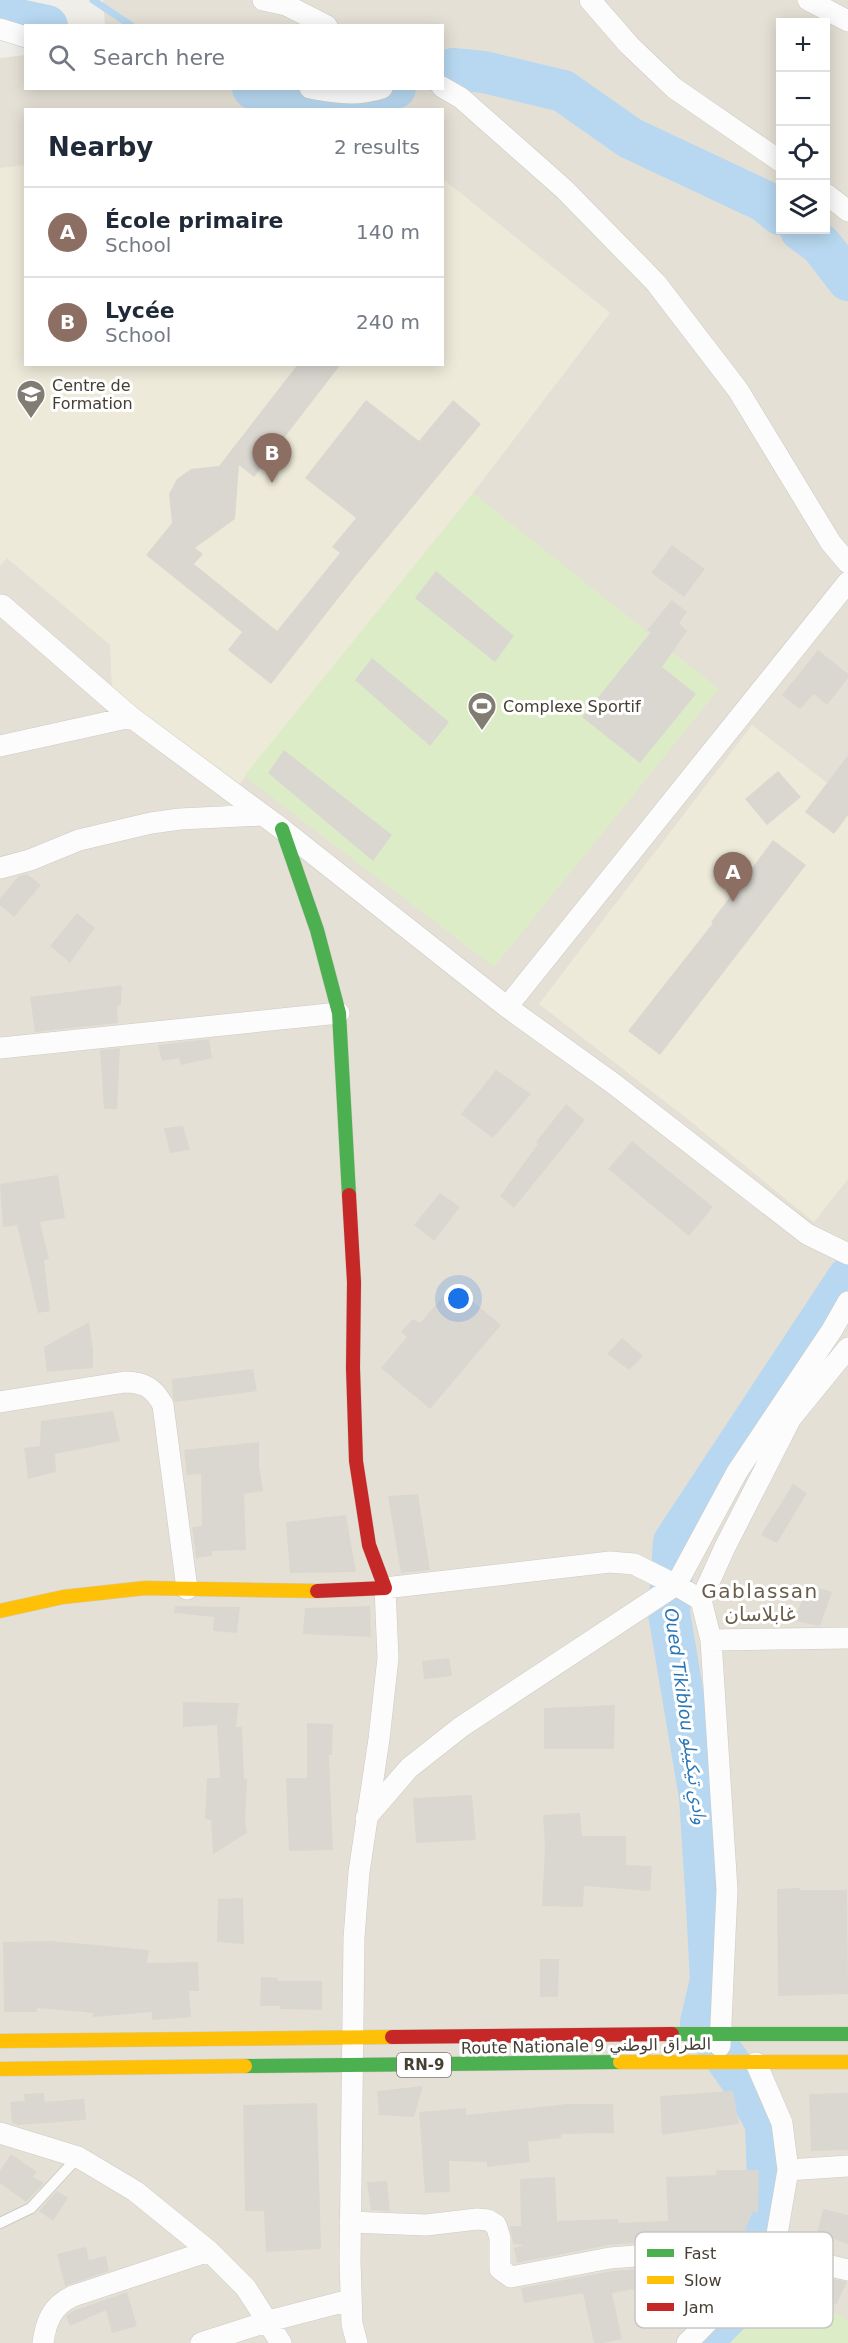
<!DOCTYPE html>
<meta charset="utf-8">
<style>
:root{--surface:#fff;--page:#f2f2f3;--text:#1f2937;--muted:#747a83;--line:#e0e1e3;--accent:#827d73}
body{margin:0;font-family:"DejaVu Sans","Noto Sans Arabic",sans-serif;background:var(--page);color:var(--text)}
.controls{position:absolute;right:18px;top:18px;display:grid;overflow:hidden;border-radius:0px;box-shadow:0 3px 15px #0003}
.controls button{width:54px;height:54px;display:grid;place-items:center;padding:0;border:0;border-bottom:2px solid var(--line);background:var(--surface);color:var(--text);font:30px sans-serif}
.you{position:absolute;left:459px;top:1299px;width:21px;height:21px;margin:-15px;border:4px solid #fff;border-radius:50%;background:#1a73e8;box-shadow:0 0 0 9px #1a73e833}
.badge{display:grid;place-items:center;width:39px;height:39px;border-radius:50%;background:var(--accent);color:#fff;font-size:20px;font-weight:700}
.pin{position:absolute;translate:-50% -50px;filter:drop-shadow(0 2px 3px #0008)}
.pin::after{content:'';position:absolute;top:32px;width:21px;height:18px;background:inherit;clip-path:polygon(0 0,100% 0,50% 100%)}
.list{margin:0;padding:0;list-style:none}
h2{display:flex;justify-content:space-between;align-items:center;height:78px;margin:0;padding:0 24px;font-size:26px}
h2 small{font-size:20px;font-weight:400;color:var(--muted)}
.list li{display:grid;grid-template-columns:39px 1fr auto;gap:18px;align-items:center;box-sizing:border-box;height:90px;padding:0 24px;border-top:2px solid var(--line)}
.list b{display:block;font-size:22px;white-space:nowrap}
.list p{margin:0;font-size:20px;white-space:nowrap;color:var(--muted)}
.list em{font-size:20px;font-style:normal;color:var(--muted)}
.icon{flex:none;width:33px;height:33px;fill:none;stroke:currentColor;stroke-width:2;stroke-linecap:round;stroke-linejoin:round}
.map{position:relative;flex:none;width:848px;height:2343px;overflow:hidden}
.search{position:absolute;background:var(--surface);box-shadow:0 3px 15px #0003;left:24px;top:24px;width:420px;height:66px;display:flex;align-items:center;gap:15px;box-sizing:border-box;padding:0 21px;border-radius:0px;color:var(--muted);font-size:22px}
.panel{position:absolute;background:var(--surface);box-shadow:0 3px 15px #0003;left:24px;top:108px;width:420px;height:258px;border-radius:0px}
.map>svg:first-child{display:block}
</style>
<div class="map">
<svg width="848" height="2343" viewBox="0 0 848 2343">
<rect width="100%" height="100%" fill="#f0eee8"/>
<path fill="#e5e0d5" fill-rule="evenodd" d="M103,0h745v2343h-848v-2285l25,-3 1,33h416v-62l-337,-1zM780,22h46v208h-46zM26,110h416v254h-416z"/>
<path fill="#eeeada" d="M25,165l1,199h416l1,-185 167,134 -137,180 -235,293 -126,-97 -2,-44 -103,-87 -7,8v-398z
M752,725l96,74v380l-34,43 -129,-105 -146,-113z"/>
<path fill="#dcecc7" d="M473,493l246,196 -225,278 -250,-191z
M794,2289l54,31v23h-126z"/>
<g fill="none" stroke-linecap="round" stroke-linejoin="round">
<path stroke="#b7d8f0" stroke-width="7" d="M93,0l39,26"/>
<path stroke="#b7d8f0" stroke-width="42" d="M0,16l47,10
M442,73l11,-4 31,3 79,19 67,47 134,63 16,13
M253,88l4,3c47,5 92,13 138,-3
M801,230l20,15 27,35
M704,2339l51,-51 14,-81 -3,-84 -24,-42 -41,-59 10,-42 -4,-74 -7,-109 -31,-184 5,-71 174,-264"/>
</g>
<path fill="#dad7d1" d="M298,364h43l-87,113 -15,-12 -4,54 -40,29 8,6 -9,10 83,67 63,-78 -8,-6 24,-29 -51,-40 61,-78 53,41 34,-41 28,24 -126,153 -84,107 -43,-34 14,-18 -96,-77 26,-32 -3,-29 8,-15 14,-10 28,-3z
M672,545l33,24 -21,28 -33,-24z
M436,571l78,65 -19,26 -80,-64z
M672,600l15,12 -8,11 8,8 -25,36 34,27 -56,69 -58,-46 69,-85 -4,-2z
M818,650l30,24v4l-21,27 -13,-11 -14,15 -18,-14z
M372,658l77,64 -19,24 -75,-66z
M284,750l108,85 -19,26 -105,-88z
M848,755v60l-14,19 -29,-22z
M778,771l23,26 -34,28 -22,-26z
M773,840l33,25 -146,190 -32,-24 85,-108 -2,-1z
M27,874l14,11 -27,32 -14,-12v-7l19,-22z
M77,913l18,15 -25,35 -20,-17z
M122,985l-1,20 -4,1 1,17 -83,9 -5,-35z
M209,1039l3,19 -31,7 -2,-7 -17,3 -4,-16z
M120,1048l-3,61h-13l-4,-59z
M496,1070l35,24 -38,44 -32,-24z
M566,1104l19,16 -71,88 -14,-12 38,-52 -2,-2z
M183,1126l7,24 -20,3 -6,-25z
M632,1141l81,66 -24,29 -81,-67z
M58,1175l7,43 -25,4 9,37 -5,1 6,51 -12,2 -21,-88 -14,2 -3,-43z
M440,1193l20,14 -26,34 -20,-16z
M453,1285l48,40 -71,84 -49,-41 26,-31 -6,-5 12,-13 7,4z
M89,1322l4,28v18l-46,4 -3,-25z
M622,1338l21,18 -14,14 -22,-16z
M253,1369l4,22 -82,11 -2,-4 -1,-19z
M113,1411l7,30 -65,13 1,18 -28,7 -4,-31 16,-2 1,-25z
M259,1442v24l4,25 -19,3 2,56 -34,1v5l-16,2 -4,-31 10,-1 -1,-52 -14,1 -3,-25z
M793,1484l14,9 -30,50 -16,-8z
M418,1494l12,76 -29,3 -13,-77z
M346,1515l10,57 -66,1 -4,-51z
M808,1585l24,7 -12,34 -26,-5z
M175,1606l65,1 -3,26 -24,-2 1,-14 -40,-4z
M370,1606l1,31 -68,-3 2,-26z
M449,1658l3,18 -28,3 -2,-18z
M183,1702l56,1 -3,24h6l2,52h3l-2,43 2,11 -34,21 -2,-34 -6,-1 2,-41h13l-3,-53 -34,2z
M615,1705l-1,44h-70v-41z
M307,1723l26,1 -1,31h-3l4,95 -44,1 -3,-73h21z
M472,1795l4,45 -60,3 -3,-45z
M580,1813l2,23h44v29l26,1 -2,25 -66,-5 -1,21 -41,-1 3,-59 -2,-32z
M800,1888v2h47l1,104 -70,2 -1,-107z
M243,1898l1,46 -27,-2 1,-43z
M53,1941l96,9 -2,13 51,-1 1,29h-10l2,26 -39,3v-8l-59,5v-4l-56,-5v4h-33l-1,-70z
M540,1959h19l-1,38h-18z
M261,1977l17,1v3h44v29l-42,-1v-3h-20z
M423,2086l-9,31 -35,-2 -2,-24z
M733,2091l6,33 -77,11 -2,-39z
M44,2093l1,9 39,-3 2,21 -68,5 -6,-2 -2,-21 15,-1 -1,-7z
M848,2093v57l-37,1 -2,-57z
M317,2103l4,146 -55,3 -2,-41h-19l-2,-106z
M566,2104h47l1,29 -53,1v4l-33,4 2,20 -43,5v-5l-38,-1 1,31 -25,1 -6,-81 47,-4v7z
M11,2154l26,18 -4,5 11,6 -18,19 -26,-19v-12z
M716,2170h43l-1,43 -5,-2 -11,27h-45l-88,7 -92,18 -3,-15 10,-3 -11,-1 -3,-18h11l-1,-47 35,-2 2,44 61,-2v4l50,-2 -2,-44 50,-2z
M387,2181l3,30 -19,-1 -4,-28z
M57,2191l11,7 -15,23 -14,-10z
M823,2209l25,6v29l-31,-11z
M86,2247l3,13 17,-4 3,15 -44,15 -8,-32z
M702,2264l1,6 -57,7 2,10 -36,6 10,46 -19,4h-9l-11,-50 -59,10 -3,-15 91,-17z
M814,2275l33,7 -11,23 -29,-13z
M127,2292l10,34 -25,7 -6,-23 -36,16 -4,-10 7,-5z"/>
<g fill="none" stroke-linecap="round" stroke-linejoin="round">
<g stroke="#cccac4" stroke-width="12">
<path id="lane" d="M0,2223l31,-15 47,-51"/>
</g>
<g stroke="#cccac4" stroke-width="22">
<path id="street" d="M263,0l23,5 41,21
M590,0l39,45 45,43 106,73
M808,0l40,21
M0,29l26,8
M442,87l19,11 103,91 92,94 82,107 93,153 17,20
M310,88c25,5 48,8 72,0
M826,194l22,17
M2,605l129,112 151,112 225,178 107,77 193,150 41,20
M0,746l131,-29
M0,868l30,-8 49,-20 72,-17 29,-4 83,-4
M507,1007l341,-425
M0,1048l339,-35
M0,1402l125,-20c19,0 29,6 38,23l24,184
M711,1640l137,-2
M366,1818l43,-50 52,-41 215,-142 61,-113 95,-142 16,-28
M720,2046l7,-156 -16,-250 -10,-40 24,-53 66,-129 57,-70
M0,2133l78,24 57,34 74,60 37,37 35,55
M788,2170l60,-4
M350,2222l76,3 51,-6 11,1 8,5 4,13v31l11,8 99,-19 88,-7h71l79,19
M43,2343c3,-22 9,-37 30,-47l136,-45
M201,2343l68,-22 81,-21
M357,2343l-5,-19 -2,-63 4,-323 5,-66 20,-133 9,-81 -3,-70 225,-26 24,2 42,21 25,15
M687,2343l47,-48 42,-55 12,-70 -6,-47 -26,-60"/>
</g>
<g stroke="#d0ccbf" stroke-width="15">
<path id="fast" d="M282,829l35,101 22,83 10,182
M672,2034h176
M245,2066l375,-4"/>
</g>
<g stroke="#d0ccbf" stroke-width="15">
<path id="slow" d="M0,1611l63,-14 82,-9 172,3
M0,2041l392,-4
M620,2062h228
M0,2069l245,-3"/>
</g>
<g stroke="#d0ccbf" stroke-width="15">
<path id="jam" d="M317,1591l68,-3 -16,-43 -13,-84 -3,-93 1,-86 -5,-87
M392,2037l280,-3"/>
</g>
<use href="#lane" stroke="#fdfcfc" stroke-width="10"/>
<use href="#street" stroke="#fdfcfc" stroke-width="21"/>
<use href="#fast" stroke="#4caf50" stroke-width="14"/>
<use href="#slow" stroke="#ffc107" stroke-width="14"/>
<use href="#jam" stroke="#c62828" stroke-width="14"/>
</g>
<defs>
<g id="school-pin" transform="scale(1.5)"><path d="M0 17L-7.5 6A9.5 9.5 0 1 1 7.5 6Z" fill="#827d73" stroke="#fff"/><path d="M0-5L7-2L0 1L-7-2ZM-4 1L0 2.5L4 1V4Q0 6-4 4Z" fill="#fff"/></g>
<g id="stadium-pin" transform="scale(1.5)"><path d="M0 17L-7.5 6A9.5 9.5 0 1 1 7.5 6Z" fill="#827d73" stroke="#fff"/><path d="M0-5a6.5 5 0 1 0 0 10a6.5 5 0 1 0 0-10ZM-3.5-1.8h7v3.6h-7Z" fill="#fff"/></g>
</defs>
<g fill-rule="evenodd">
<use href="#school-pin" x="31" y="394"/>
<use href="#stadium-pin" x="482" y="706"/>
</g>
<g text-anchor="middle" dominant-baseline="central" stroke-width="6" stroke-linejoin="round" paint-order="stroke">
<rect fill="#fff" stroke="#7e7971" stroke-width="1.5" x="397" y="2053" width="54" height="24" rx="4.5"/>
<g font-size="15" font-weight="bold" fill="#464034">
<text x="424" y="2065">RN-9</text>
</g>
<g font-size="16" fill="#464034" stroke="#fff" text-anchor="start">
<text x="52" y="385">Centre de<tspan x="52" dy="18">Formation</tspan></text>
<text x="503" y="706">Complexe Sportif</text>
</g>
<g font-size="16" fill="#464034" stroke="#fff">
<text transform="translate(586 2046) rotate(-1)">Route Nationale الطراق الوطني 9</text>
</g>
<g font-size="18" font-style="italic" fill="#2976b7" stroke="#fff">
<text transform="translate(686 1716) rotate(82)">Oued Tikiblou وادي تيكيبلو</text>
</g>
<g font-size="20" letter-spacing="1.5" fill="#6a5e4b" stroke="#fff">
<text x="760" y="1591">Gablassan<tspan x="760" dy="23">غابلاسان</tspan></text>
</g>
</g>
<rect x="635" y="2232" width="198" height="96" rx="9" fill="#fff" stroke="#c8c6c2" stroke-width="1.5"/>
<rect x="647" y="2249" width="27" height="8" fill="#4caf50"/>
<rect x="647" y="2276" width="27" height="8" fill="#ffc107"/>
<rect x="647" y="2303" width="27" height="8" fill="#c62828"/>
<g font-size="16" fill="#464034">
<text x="684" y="2259">Fast</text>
<text x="684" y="2286">Slow</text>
<text x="684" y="2313">Jam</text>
</g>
</svg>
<div class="controls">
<button>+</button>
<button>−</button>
<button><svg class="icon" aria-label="locate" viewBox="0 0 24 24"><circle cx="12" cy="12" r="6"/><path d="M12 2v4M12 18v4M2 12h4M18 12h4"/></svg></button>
<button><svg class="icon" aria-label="layers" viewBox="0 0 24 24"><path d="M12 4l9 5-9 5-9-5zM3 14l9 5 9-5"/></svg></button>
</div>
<div class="you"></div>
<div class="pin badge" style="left:733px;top:902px;background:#8d6e63">A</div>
<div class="pin badge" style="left:272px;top:483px;background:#8d6e63">B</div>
<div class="search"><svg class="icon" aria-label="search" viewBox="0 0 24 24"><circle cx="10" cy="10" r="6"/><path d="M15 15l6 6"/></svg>Search here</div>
<section class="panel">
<h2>Nearby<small>2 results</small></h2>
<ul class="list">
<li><span class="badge" style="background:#8d6e63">A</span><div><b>École primaire</b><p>School</p></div><em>140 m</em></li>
<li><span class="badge" style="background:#8d6e63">B</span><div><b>Lycée</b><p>School</p></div><em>240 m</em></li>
</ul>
</section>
</div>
